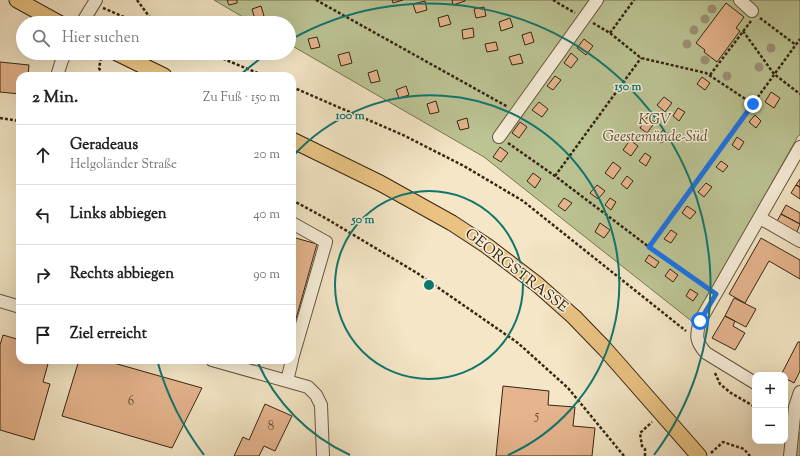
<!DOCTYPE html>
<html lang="de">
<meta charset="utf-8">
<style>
:root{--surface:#fff;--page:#f6f6f6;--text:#222;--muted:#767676;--line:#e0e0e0}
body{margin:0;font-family:"Sorts Mill Goudy",serif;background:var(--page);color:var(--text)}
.controls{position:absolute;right:12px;bottom:12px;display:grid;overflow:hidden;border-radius:8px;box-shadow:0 4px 16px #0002}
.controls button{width:36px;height:36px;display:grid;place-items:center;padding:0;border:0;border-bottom:1px solid var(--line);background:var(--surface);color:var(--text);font:20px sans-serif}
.stop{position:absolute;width:12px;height:12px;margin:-9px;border:3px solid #1a73e8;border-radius:50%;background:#fff}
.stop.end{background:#1a73e8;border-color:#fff;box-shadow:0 1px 4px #0008}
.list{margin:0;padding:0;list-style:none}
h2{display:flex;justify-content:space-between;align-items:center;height:52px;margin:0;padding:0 16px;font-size:17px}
h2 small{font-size:13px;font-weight:400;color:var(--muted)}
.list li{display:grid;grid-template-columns:26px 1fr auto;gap:12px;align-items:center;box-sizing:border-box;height:60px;padding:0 16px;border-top:1px solid var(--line)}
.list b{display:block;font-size:15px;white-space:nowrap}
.list p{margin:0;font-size:13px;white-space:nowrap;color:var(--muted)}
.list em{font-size:13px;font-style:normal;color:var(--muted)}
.icon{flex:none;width:22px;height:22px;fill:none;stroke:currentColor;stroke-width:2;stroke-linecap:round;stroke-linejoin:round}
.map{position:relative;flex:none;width:800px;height:456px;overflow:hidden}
.search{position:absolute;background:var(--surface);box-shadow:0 4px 16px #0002;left:16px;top:16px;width:280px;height:44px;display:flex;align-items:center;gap:10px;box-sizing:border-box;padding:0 14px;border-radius:22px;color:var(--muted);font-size:15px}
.panel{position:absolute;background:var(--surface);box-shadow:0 4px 16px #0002;left:16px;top:72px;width:280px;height:292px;border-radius:12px}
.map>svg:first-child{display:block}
</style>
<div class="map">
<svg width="800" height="456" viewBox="0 0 800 456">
<rect width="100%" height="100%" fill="#f4e6c6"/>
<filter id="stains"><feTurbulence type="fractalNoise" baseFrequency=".005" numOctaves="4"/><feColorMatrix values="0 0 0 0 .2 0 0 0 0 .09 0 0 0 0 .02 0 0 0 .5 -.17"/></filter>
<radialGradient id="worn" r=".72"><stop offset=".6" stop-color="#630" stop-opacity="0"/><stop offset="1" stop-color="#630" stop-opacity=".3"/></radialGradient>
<path fill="#bcc494" stroke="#797552" d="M214,0h586v135l-2,1 -104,187 -210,-166 -195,-113v-21h-36z
M800,432v24h-5l2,-22z"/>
<path fill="#e6b58e" stroke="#362611" d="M227,0h10v3l-8,2z
M392,0h11l-10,3z
M452,0h13v1l-12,4z
M425,1l2,9 -11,3 -3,-9z
M726,3l18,14 -8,11 4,3 -23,31 -13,-10 1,-2 -9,-7z
M261,6l3,10 -9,3 -3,-10z
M484,7l2,9 -10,2 -2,-9z
M448,15l3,9 -11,3 -2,-9z
M510,18l3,9 -12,4 -2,-9z
M473,28l1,9 -11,2 -1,-9z
M531,32l3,10 -9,3 -3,-10z
M317,37l3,10 -9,2 -3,-10z
M584,39l9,7 -7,9 -9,-7z
M496,42l2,8 -11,2 -2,-8z
M349,52l3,11 -11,3 -3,-11z
M571,53l7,6 -7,9 -7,-5z
M520,54l3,9 -11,2 -3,-8z
M0,62l29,3 -1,11h-8v18l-20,-2z
M377,70l3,11 -9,2 -3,-10z
M555,76l6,4 -8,10 -6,-4z
M702,77l8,6 -5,7 -8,-6z
M406,86l3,9 -10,3 -3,-8z
M771,92l9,6 -6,10 -9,-6z
M664,97l8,6 -7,9 -8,-7z
M436,101l3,11 -9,2 -3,-10z
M539,102l9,7 -6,8 -10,-7z
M678,108l7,4 -6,9 -6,-5z
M755,115l6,6 -5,7 -7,-6z
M647,117l8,5 -8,11 -7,-5z
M467,118l2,10 -9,2 -3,-9z
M520,122l7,5 -8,11 -7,-5z
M663,130l5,5 -6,8 -6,-4z
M737,137l7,5 -5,8 -7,-5z
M630,140l8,6 -7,10 -8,-6z
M500,147l8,6 -7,9 -8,-5z
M645,153l6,4 -5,9 -7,-5z
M721,161l7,5 -5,6 -7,-5z
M613,162l8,6 -8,11 -8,-6z
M533,173l8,6 -6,9 -8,-7z
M627,176l6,5 -6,8 -6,-5z
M800,179v8l-4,-2z
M706,183l6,4 -8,10 -6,-5z
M597,185l8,6 -7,8 -8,-6z
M796,185l4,2v12l-9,-6z
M564,198l8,5 -7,8 -7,-5z
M610,198l6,4 -5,8 -6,-5z
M786,205l14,8v11l-19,-10z
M687,206l9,6 -6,7 -8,-6z
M781,214l19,10 -4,10 -20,-11z
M600,223l10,7 -6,8 -9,-6z
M671,230l6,4 -6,9 -7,-4z
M292,237l25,7 -25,89z
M761,238l39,22v19l-31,-18 -24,42 -16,-9z
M649,255l10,7 -4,6 -10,-7z
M670,269l8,6 -5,7 -8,-6z
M690,289l8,5 -5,7 -7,-5z
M734,298l22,11 -10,18 -21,-11z
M725,316l10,5 -2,5 12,7 -10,17 -23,-12z
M3,335l17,5v20h29l-6,22 7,2 -16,56 -34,-10v-85z
M798,342h2v29l-6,12 -9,-5v-3h-4z
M79,360h24l99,28 -30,60 -110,-32z
M503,386l46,5 -1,14 27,2 -2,19 22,2 -3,28h-96z
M265,404l27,12 -17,35 -11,-5 -5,10h-25l9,-19 6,3z"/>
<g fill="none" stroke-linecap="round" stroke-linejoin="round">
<g stroke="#66563e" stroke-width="14">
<path id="minor" d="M740,0l12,11
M82,23l14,-23
M57,76l4,-13 4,-10
M499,137l98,-137
M760,218l40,23
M292,223l34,19 -34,117
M0,301l20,6
M212,360l96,27 8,8 5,10 2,51
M287,381l5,-21
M755,383l-49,-30c-11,-12 -10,-18 -6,-32l100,-174
M790,456l5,-49 5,-15"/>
</g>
<g stroke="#362611" stroke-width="17">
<path id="major" d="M17,0l42,23
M117,53l47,23
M292,140l88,43 72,40 35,23 51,39 36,32 31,32 94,107"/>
</g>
<path stroke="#362611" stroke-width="2.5" stroke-dasharray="3 2" stroke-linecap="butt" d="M137,0l17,23
M316,0l192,107
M553,0l22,13
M103,8l35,15
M760,18l36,27
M593,23l17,10 31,25 65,15 47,31
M743,31l31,43 26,20
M610,33l24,-33
M102,53l-3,15 4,8
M209,53l56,23
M710,75l41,-54
M292,87l111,48 61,31 59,35 163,130
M0,118l20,3
M508,143l47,33 94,71 57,39
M555,176l86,-118
M292,200l35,19 90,54 101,70 50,45 56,68
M649,247l151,-208
M715,373l5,11 11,9 24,14
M711,453l12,-11 21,7 6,7
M645,456v-7l-3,-3 -2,-13 12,-11"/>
<use href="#minor" stroke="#f8efda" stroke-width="12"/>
<use href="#major" stroke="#eac383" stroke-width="15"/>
</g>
<g fill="#9e9275">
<circle cx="712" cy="9" r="4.5"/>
<circle cx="705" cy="19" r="4.5"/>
<circle cx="694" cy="30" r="4.5"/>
<circle cx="687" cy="44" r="4.5"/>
<circle cx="771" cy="48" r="4.5"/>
<circle cx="705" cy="60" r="4.5"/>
<circle cx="759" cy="67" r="4.5"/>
<circle cx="727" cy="76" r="4.5"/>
</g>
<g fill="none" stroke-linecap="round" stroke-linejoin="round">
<path stroke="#1a73e8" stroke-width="5" d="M700,321l16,-27 -67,-47 104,-143"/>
</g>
<g fill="none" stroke="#0f766e" stroke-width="2">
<circle cx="429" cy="285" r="94"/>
<path d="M350 455A188 188 0 0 1 257 361M293 156A188 188 0 1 1 508 455"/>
<path d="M204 455A282 282 0 0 1 157 360M240 75A282 282 0 0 1 267 54M290 40A282 282 0 0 1 654 455"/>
</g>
<g text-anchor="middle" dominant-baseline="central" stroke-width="3" stroke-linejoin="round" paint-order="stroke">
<g font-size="13" fill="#624a30">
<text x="131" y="402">6</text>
<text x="537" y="416">5</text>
<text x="271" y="427">8</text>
</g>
<g font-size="15" font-style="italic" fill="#584e32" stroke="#f8efda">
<text x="655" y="120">KGV<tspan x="655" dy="17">Geestemünde-Süd</tspan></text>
</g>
<g font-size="15" fill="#362611" stroke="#f8efda">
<text transform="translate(516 271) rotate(38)">GEORGSTRASSE</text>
</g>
</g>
<circle cx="429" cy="285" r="6" fill="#0f766e" stroke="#f8efda" stroke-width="2"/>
<g font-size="12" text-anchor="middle" font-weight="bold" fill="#0f766e" stroke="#f8efda" stroke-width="3" stroke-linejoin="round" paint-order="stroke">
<text x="628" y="90">150 m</text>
<text x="350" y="119">100 m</text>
<text x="363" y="223">50 m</text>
</g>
<rect width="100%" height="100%" filter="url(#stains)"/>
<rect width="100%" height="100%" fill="url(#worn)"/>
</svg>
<div class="controls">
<button>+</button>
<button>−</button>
</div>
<div class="stop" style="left:700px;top:321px"></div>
<div class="stop end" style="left:753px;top:104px"></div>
<div class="search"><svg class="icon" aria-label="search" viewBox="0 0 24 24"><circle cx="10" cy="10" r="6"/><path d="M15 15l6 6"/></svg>Hier suchen</div>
<section class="panel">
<h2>2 Min.<small>Zu Fuß · 150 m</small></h2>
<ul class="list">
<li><svg class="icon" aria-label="ahead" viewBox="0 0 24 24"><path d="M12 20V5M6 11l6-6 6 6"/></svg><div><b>Geradeaus</b><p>Helgoländer Straße</p></div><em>20 m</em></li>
<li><svg class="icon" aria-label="left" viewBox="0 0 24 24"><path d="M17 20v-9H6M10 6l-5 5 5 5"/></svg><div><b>Links abbiegen</b></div><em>40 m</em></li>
<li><svg class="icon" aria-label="right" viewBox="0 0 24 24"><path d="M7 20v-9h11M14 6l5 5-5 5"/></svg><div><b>Rechts abbiegen</b></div><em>90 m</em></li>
<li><svg class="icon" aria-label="arrive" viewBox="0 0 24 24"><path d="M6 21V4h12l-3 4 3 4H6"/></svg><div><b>Ziel erreicht</b></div></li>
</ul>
</section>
</div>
